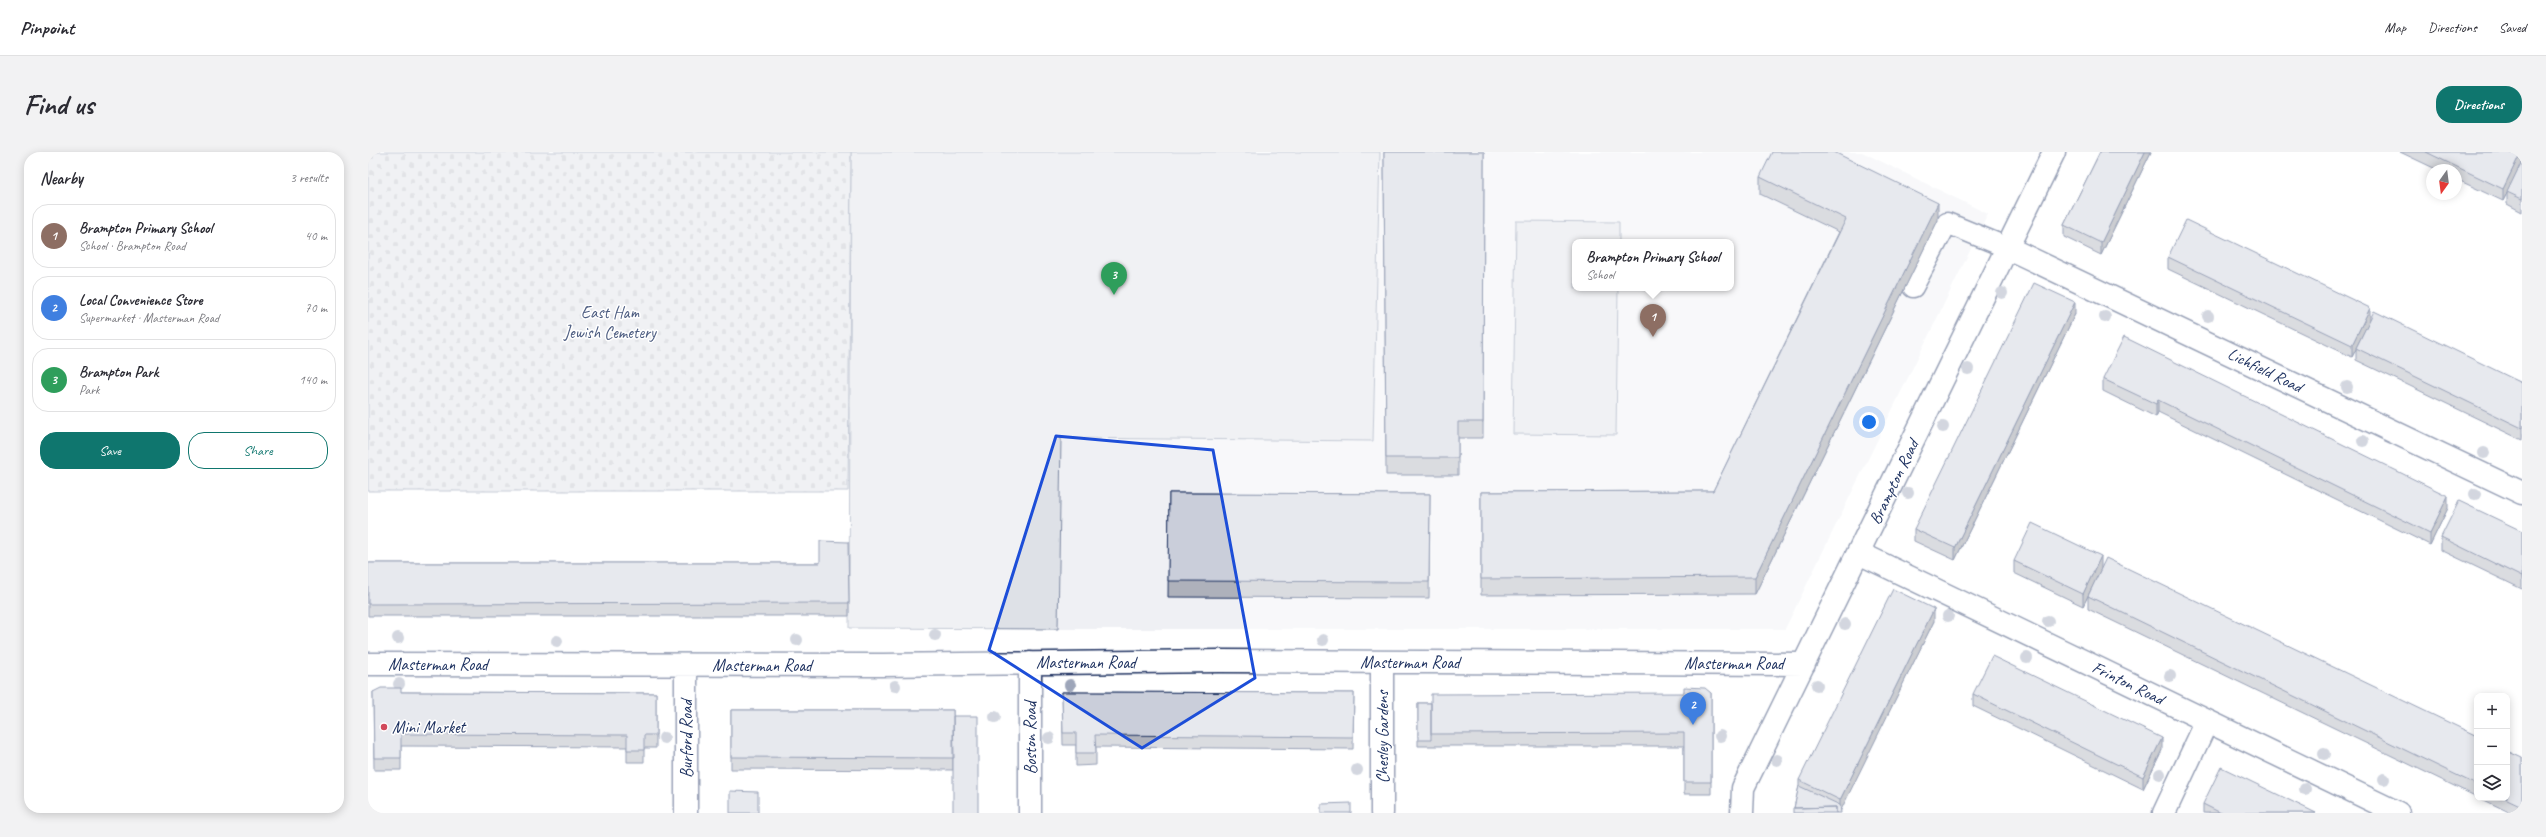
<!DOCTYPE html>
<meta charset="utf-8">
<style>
:root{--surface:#fff;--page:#f2f2f3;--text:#2b2b33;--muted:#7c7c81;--line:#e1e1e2;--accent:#0f766e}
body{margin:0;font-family:Caveat,sans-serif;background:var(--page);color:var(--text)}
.controls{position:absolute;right:12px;bottom:12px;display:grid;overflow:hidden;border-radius:8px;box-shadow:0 2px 10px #0003}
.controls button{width:36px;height:36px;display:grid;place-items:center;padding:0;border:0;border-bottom:1px solid var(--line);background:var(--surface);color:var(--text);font:20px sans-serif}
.compass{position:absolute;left:2058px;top:12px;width:36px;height:36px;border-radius:50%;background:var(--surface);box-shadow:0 2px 10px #0003;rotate:194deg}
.you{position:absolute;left:1501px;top:270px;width:14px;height:14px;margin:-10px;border:3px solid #fff;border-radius:50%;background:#1a73e8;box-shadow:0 0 0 6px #1a73e833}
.badge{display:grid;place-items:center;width:26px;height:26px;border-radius:50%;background:var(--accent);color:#fff;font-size:13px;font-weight:700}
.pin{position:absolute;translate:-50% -33px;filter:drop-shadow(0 1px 2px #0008)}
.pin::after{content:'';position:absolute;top:21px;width:14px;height:12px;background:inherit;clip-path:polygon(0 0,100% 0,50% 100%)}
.popup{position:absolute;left:1204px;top:87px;width:162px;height:52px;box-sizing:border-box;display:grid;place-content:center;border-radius:8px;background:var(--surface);filter:drop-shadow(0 1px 3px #0005);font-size:13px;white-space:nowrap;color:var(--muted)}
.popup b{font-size:15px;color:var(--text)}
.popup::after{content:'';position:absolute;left:50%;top:100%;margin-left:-8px;border:8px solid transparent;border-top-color:var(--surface)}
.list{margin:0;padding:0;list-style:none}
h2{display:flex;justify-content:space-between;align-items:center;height:52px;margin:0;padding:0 16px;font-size:17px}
h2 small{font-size:13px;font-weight:400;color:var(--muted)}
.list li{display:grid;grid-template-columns:26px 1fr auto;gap:12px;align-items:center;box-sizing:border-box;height:64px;margin:0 8px 8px;padding:0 8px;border:1px solid var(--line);border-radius:16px}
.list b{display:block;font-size:15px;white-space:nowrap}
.list p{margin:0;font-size:13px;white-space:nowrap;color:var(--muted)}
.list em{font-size:13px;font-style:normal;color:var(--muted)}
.actions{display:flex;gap:8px;padding:12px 16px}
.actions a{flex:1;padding:9px 0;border:1px solid var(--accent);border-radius:16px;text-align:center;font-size:14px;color:var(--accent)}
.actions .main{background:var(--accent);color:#fff}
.icon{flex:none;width:22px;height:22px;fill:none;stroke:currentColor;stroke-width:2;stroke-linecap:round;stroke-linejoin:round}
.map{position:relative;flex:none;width:2154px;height:661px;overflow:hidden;border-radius:16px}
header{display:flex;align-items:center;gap:24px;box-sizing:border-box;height:56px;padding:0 20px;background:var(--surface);border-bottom:1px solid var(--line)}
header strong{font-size:19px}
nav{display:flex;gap:22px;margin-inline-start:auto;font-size:14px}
.intro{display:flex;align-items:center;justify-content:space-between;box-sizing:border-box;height:96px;padding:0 24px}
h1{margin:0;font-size:28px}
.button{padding:10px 18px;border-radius:16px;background:var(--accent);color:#fff;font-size:14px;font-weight:700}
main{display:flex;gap:24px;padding:0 24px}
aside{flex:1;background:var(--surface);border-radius:16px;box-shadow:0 2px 10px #0003}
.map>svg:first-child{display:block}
</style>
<header>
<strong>Pinpoint</strong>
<nav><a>Map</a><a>Directions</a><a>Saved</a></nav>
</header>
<div class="intro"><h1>Find us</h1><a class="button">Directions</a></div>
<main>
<aside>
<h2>Nearby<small>3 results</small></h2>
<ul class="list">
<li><span class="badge" style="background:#8d6e63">1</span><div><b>Brampton Primary School</b><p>School · Brampton Road</p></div><em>40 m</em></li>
<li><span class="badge" style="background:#3f7fe0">2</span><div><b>Local Convenience Store</b><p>Supermarket · Masterman Road</p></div><em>70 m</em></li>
<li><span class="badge" style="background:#2e9e5b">3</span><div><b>Brampton Park</b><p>Park</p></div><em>140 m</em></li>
</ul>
<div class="actions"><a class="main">Save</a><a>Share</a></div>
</aside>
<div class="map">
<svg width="2154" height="661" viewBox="0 0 2154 661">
<defs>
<pattern id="cemetery-stones" width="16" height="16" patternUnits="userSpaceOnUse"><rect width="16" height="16" fill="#dee1e7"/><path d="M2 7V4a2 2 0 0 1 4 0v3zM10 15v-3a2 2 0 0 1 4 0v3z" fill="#bec1c9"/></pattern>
</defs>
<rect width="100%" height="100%" fill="#fff"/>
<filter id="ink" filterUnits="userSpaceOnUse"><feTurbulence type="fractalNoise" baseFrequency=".025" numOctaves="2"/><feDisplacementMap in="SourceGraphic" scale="8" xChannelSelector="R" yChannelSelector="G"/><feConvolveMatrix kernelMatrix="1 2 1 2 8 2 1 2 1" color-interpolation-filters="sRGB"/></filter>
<g filter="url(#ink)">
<path fill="#eff0f4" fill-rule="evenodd" d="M1012,0h482l126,62 -203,415h-727l3,-191 312,3zM1207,90h156v46h-156z"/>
<path fill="#dee1e7" stroke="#7c88a2" d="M483,0h529l-7,289 -312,-3 -3,191 -209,-1z
M1148,69l103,1v20h-44v46h43l-2,147 -103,-1z"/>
<path fill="url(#cemetery-stones)" stroke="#7c88a2" d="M0,0h483l-3,339h-480z"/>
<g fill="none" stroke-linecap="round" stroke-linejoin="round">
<g stroke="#1b2f5e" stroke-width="23">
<path id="lane" d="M1545,135l34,-64 61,25"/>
</g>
<g stroke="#1b2f5e" stroke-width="25">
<path id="street" d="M1640,96l514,245
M1491,401l539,260
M662,511v150
M0,512l514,1 337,-4 585,3
M318,513v148
M1014,661v-151
M1374,661l1,-25 311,-636
M1796,661l43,-92"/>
</g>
<use href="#lane" stroke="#fff" stroke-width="20"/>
<use href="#street" stroke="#fff" stroke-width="22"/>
</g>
<g fill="#9da5b9">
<circle cx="1634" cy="141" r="6"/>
<circle cx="1840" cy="164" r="6"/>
<circle cx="1737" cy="165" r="6"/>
<circle cx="1600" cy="217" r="6"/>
<circle cx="1979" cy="235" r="6"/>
<circle cx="1575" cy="275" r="6"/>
<circle cx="1995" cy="289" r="6"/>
<circle cx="2116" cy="301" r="6"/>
<circle cx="1540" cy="341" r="6"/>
<circle cx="2107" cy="342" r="6"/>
<circle cx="1580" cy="464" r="6"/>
<circle cx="1680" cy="469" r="6"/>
<circle cx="1477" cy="472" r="6"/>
<circle cx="567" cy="483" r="6"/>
<circle cx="30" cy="486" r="6"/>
<circle cx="429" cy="488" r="6"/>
<circle cx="955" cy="488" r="6"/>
<circle cx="189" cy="489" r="6"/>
<circle cx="1659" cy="506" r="6"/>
<circle cx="1802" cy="524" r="6"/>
<circle cx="31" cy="532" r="6"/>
<circle cx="702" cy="533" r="6"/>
<circle cx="1449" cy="533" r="6"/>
<circle cx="527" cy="534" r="6"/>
<circle cx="627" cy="565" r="6"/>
<circle cx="1352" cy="584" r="6"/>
<circle cx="296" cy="586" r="6"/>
<circle cx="681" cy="586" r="6"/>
<circle cx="1956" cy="602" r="6"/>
<circle cx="1409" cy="608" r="6"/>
<circle cx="989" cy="618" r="6"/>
<circle cx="1792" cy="622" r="6"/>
<circle cx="2016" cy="627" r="6"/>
<circle cx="1937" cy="637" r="6"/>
</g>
<path fill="#aeb1bb" stroke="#1b2f5e" d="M1016,0h100l-1,286h-25v37h-72z
M1732,0h51l-50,103 -37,-18v-12z
M2032,0h120l1,11 1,-2v51l-15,-8v-11l-4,8 -47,-22v-9h-18z
M1392,25l178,43 -183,374 -274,1v-103l232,-1 126,-259 -79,-38z
M1800,105l202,62 152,64v57l-166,-80v-11l-4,8 -184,-88z
M1707,162l-120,246 -41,-19v-12z
M1735,227l345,129 -18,37 -272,-133 -2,5 -53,-26z
M801,341l261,1 -1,104 -261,-1z
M2154,379v58l-81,-39v-13z
M480,390l1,74h-481v-53h452z
M1646,409l87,8 -18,37 -69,-33z
M1720,444l389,140v61l-389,-188z
M1566,469l-94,189 -46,-2 5,-22v-6z
M5,540h28l255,1v55h-12v14h-17v-15l-226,-1v24h-27z
M694,540l292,1 -1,56 -257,-2v18l-20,1v-21h-13z
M1343,541v101h-27v-48h-266v-43h13z
M1605,542l189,56 -19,39 -170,-83z
M363,558h222v60l-222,-1z
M2154,606v55h-11l-31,-15h27z
M1835,652l113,9h-113z"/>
<path fill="#8d9099" stroke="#1b2f5e" d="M1777,0h6l-50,103v-12z
M2153,0v12l-18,37v-12z
M1570,51v17l-183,374v-17z
M1707,150v12l-120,246v-12z
M2002,156v12l-14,28v1l-4,8v-12z
M1790,248v12l-2,5v-13z
M2080,344v12l-18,37v-12z
M1733,404v13l-18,37v-12z
M1566,457v12l-94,191v-12z
M1794,586v12l-19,39v-12z"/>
<path fill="#caceda" stroke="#1b2f5e" d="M1016,0h100l-1,270h-25v36h-72z
M1404,0h62l104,51 -183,374 -274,2v-87l232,-1 133,-272 -86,-42z
M1732,0h45l-44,91 -37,-18z
M2058,0h95l-18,37z
M2154,9v38l-15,-7z
M1818,68l184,88 -18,37 -184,-88z
M1666,131l41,19 -120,246 -41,-19z
M2006,159l148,72v45l-166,-80z
M1756,185l324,159 -18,37 -272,-133 -2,4 -53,-25z
M801,341l261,1 -1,88 -261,-1z
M2091,349l63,30v46l-81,-40z
M1664,371l69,33 -18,38 -69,-33z
M452,389l28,1 1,61 -481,1v-41h452z
M1738,406l371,178v49l-389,-189z
M1525,437l41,20 -94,191 -41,-20z
M1624,504l170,82 -19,39 -170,-83z
M1316,535l21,1 6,5v89h-27v-49l-253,1v-40l253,-1z
M13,536h20v4l255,1v42h-12v15h-17v-15l-226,-1v24h-27l-1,-66z
M694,540l292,1 -1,44 -258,-2 1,18h-20v-20h-13z
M1050,551h13v37h-13z
M363,558h222l1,48 -223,-1z
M585,564h25v97h-25z
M2139,599l15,7v48l-17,-8h2z
M1853,615l95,46h-95l-18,-9z
M1431,634l41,19 1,8h-5v-6l-42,1z
M362,639l28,1v21h-28z
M983,651v10h-30v-9z
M1468,655v6h-43v-5z"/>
</g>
<path d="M0 0H2154V661H0ZM688,284l157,14 42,228 -113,70 -153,-98z" fill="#fff" fill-opacity=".55" fill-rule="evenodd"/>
<path fill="none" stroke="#1d4ed8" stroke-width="3" stroke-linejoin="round" d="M688,284l157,14 42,228 -113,70 -153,-98z"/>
<circle fill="#d1495b" stroke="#fff" stroke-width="1.5" cx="16" cy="575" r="4"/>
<g text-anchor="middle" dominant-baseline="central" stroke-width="3" stroke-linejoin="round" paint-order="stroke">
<g font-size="17" fill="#4c5c80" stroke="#fff">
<text x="242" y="160">East Ham<tspan x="242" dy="20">Jewish Cemetery</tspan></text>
</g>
<g font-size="17" fill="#1b2f5e" stroke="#fff">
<text transform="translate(1897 218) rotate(26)">Lichfield Road</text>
<text transform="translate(1526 330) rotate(-64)">Brampton Road</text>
<text x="718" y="510">Masterman Road</text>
<text x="1042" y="510">Masterman Road</text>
<text x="1366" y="511">Masterman Road</text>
<text x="70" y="512">Masterman Road</text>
<text x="394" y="513">Masterman Road</text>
<text transform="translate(1760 531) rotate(26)">Frinton Road</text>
<text transform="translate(1014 585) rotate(-90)">Chesley Gardens</text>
<text transform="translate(662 586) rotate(-90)">Boston Road</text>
<text transform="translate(318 587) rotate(-90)">Burford Road</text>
</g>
<g font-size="17" fill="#1b2f5e" stroke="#fff" text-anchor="start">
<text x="24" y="575">Mini Market</text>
</g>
</g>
</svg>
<div class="controls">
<button>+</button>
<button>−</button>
<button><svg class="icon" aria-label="layers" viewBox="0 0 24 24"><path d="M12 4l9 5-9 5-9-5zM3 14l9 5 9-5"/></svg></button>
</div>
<svg class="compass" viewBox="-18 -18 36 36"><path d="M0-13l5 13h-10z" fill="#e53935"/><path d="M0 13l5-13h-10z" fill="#7c7c81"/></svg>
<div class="you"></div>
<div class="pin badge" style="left:1285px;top:185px;background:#8d6e63">1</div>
<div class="popup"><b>Brampton Primary School</b>School</div>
<div class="pin badge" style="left:1325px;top:573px;background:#3f7fe0">2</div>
<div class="pin badge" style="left:746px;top:143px;background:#2e9e5b">3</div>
</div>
</main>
